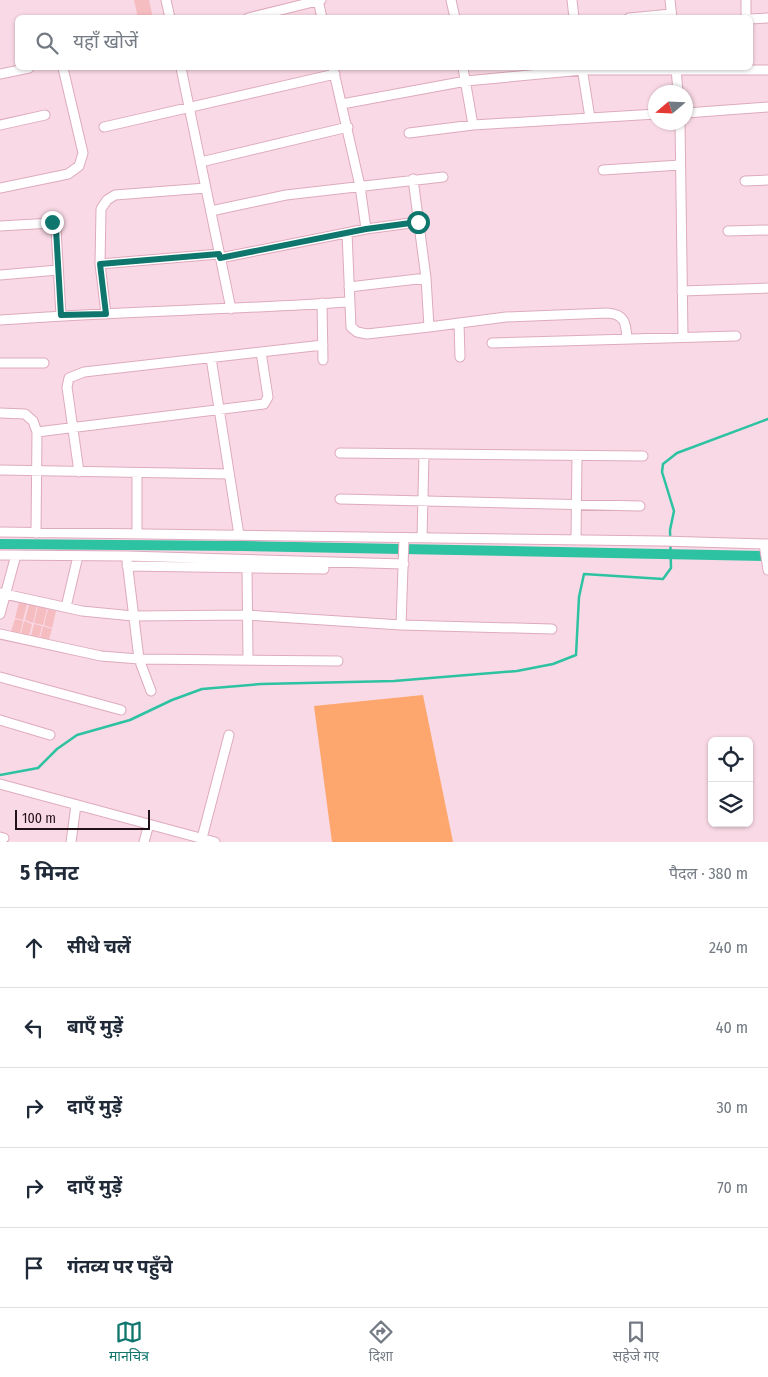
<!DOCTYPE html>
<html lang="hi">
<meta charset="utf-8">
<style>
:root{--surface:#fff;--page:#f2f2f3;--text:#1f2937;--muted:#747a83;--line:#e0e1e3;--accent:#0f766e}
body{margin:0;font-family:"Fira Sans Condensed","Noto Sans Devanagari",sans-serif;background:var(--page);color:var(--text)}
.controls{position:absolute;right:15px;bottom:15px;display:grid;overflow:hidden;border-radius:8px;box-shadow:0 1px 4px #0004}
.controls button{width:45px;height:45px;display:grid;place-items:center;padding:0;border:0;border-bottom:1px solid var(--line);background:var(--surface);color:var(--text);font:25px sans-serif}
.compass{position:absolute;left:648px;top:85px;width:45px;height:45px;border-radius:50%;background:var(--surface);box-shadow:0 1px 4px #0004;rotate:251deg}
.scale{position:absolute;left:15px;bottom:12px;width:135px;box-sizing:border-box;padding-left:5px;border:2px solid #231118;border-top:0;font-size:14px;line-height:18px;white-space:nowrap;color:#231118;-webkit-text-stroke:4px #f9d9e5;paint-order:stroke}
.stop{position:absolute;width:15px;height:15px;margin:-11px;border:4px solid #0f766e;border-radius:50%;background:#fff}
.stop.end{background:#0f766e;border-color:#fff;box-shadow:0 1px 5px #0008}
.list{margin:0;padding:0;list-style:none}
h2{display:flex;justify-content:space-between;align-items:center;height:65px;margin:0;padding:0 20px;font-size:21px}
h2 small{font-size:16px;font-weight:400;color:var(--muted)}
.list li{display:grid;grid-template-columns:32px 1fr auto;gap:15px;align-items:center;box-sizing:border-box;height:80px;padding:0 20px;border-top:1px solid var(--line)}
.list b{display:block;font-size:19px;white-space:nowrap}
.list em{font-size:16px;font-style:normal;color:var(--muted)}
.icon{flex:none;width:28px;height:28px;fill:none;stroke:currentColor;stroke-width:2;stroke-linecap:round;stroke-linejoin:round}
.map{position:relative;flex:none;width:768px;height:842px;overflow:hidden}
.search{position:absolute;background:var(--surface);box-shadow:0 1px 4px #0004;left:15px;right:15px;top:15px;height:55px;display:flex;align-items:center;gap:12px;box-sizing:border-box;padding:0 18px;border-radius:8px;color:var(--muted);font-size:19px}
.sheet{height:465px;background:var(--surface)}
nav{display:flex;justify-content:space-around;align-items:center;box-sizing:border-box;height:70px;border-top:1px solid var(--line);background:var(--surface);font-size:14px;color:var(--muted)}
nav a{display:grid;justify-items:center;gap:2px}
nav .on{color:var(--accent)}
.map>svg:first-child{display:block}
</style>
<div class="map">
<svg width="768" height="842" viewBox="0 0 768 842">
<rect width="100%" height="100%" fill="#f9d9e5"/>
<path fill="#fda76e" d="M423,695l30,147h-121l-18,-136z"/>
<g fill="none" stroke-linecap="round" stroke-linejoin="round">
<path stroke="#2dc2a2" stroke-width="2.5" d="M0,775l38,-7 19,-19 20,-14 53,-15 42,-20 30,-11 59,-5 133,-3 123,-10 36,-7 23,-9 3,-58 5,-23 79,5 8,-11 -1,-38 4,-19 -12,-39 1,-8 14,-11 91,-34"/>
<path stroke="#2dc2a2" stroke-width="10" d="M0,544l243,2 525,10"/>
</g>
<path fill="#f6bdc1" d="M134,0h15l4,18h-15z
M19,602l8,2 -4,16 -8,-2z
M29,604l8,2 -4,17 -8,-3z
M38,606l9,3 -4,16 -9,-2z
M48,609l8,2 -4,17 -8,-3z
M15,619l8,2 -4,16 -9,-2z
M24,621l8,3 -4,16 -8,-2z
M34,624l8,2 -4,16 -8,-2z
M43,626l9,3 -5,16 -8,-2z"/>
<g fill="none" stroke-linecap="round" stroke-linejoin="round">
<g stroke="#deaabe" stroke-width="11">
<path id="minor" d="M166,0l4,18
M318,0l4,18
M451,0l4,18
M572,0l2,18
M670,0l2,18
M248,18l73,-18
M629,18l42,-4
M746,18v-18
M750,19l18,-1
M181,68l50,241
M582,68l8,50
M676,68l2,24
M0,74l29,-6
M342,104l124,-23 117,-11h185
M686,113l82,-6
M680,122l3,215
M0,125l45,-10
M473,125l183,-11
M104,127l231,-53
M409,133l64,-8 -10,-57
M201,162l147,-35
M603,170l77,-5
M745,181l23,-1
M0,188l68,-14 11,-8 4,-13 -20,-85
M211,211l75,-16 157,-18
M0,226l52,-3 4,6 5,86
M366,229l52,-7
M728,231l40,-1
M347,233l4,94 6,5 10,2 62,-7 -3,-49 -13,-99
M220,258l146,-29 -6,-43 -27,-118
M100,264l119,-10
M0,275l58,-5
M349,287l77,-9
M682,291l86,-3
M322,303l1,57
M106,314l-6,-50 1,-55 6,-9 8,-5 91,-7
M0,320c116,-9 232,-10 348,-18
M459,323l1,34
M429,327l77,-10 101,-4c18,1 19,10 20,26
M492,343l244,-7
M211,358l28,177
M0,363h44
M0,413l25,1 8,7 4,11 -1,101
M37,432l227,-28 4,-7 -7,-45
M340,453l303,3
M0,470l229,4
M79,472l-12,-85 2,-9 15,-6 239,-27
M137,473v61
M340,499l300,7
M0,532l662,9 106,3
M422,538l2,-84
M576,540l1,-84
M764,544l4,26
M0,555l127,1 277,8
M127,561l12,98 12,32
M127,566l197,3
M247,567l1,92
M0,593l82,18 51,5 114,-1 154,10 151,4
M66,607l12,-51
M0,614l16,-59
M401,625l3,-87
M0,634l101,22 38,3 199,2
M0,677l121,33
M0,720l50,15
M0,784l215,58
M0,837l4,1
M202,838l27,-103
M71,842l5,-37
M144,842l5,-18"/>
</g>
<use href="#minor" stroke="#fff" stroke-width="9"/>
</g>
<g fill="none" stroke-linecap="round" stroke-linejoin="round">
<path stroke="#0f766e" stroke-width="6" d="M52,222l4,7 5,86 45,-1 -6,-50 119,-10 1,4 146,-29 52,-7"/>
</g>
</svg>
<div class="controls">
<button><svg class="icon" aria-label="locate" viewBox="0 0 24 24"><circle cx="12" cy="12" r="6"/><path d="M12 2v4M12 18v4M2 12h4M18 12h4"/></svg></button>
<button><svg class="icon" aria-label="layers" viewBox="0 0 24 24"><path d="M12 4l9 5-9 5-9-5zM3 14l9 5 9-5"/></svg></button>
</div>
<svg class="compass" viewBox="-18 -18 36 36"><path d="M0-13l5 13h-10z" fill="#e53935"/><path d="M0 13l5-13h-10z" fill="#747a83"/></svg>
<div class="scale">100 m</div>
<div class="stop" style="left:418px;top:222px"></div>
<div class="stop end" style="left:52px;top:222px"></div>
<div class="search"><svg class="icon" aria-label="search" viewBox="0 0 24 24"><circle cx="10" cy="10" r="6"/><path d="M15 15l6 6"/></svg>यहाँ खोजें</div>
</div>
<section class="sheet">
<h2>5 मिनट<small>पैदल · 380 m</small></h2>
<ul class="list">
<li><svg class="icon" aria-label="ahead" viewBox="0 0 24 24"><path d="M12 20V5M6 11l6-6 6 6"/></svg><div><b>सीधे चलें</b></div><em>240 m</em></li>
<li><svg class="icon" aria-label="left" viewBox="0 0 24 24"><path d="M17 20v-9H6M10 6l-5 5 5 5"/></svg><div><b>बाएँ मुड़ें</b></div><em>40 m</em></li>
<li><svg class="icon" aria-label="right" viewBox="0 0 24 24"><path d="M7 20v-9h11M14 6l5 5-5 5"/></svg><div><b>दाएँ मुड़ें</b></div><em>30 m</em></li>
<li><svg class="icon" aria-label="right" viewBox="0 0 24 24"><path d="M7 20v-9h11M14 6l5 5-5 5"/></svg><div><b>दाएँ मुड़ें</b></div><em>70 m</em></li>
<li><svg class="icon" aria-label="arrive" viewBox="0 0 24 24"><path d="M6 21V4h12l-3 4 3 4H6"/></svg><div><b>गंतव्य पर पहुँचे</b></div></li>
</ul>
</section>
<nav>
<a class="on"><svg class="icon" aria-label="map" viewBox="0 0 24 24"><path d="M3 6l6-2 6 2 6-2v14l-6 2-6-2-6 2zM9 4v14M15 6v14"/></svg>मानचित्र</a>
<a><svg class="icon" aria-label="directions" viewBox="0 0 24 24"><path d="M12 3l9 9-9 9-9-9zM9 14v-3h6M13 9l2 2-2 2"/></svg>दिशा</a>
<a><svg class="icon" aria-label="saved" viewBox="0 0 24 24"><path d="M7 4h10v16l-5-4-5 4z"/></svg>सहेजे गए</a>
</nav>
